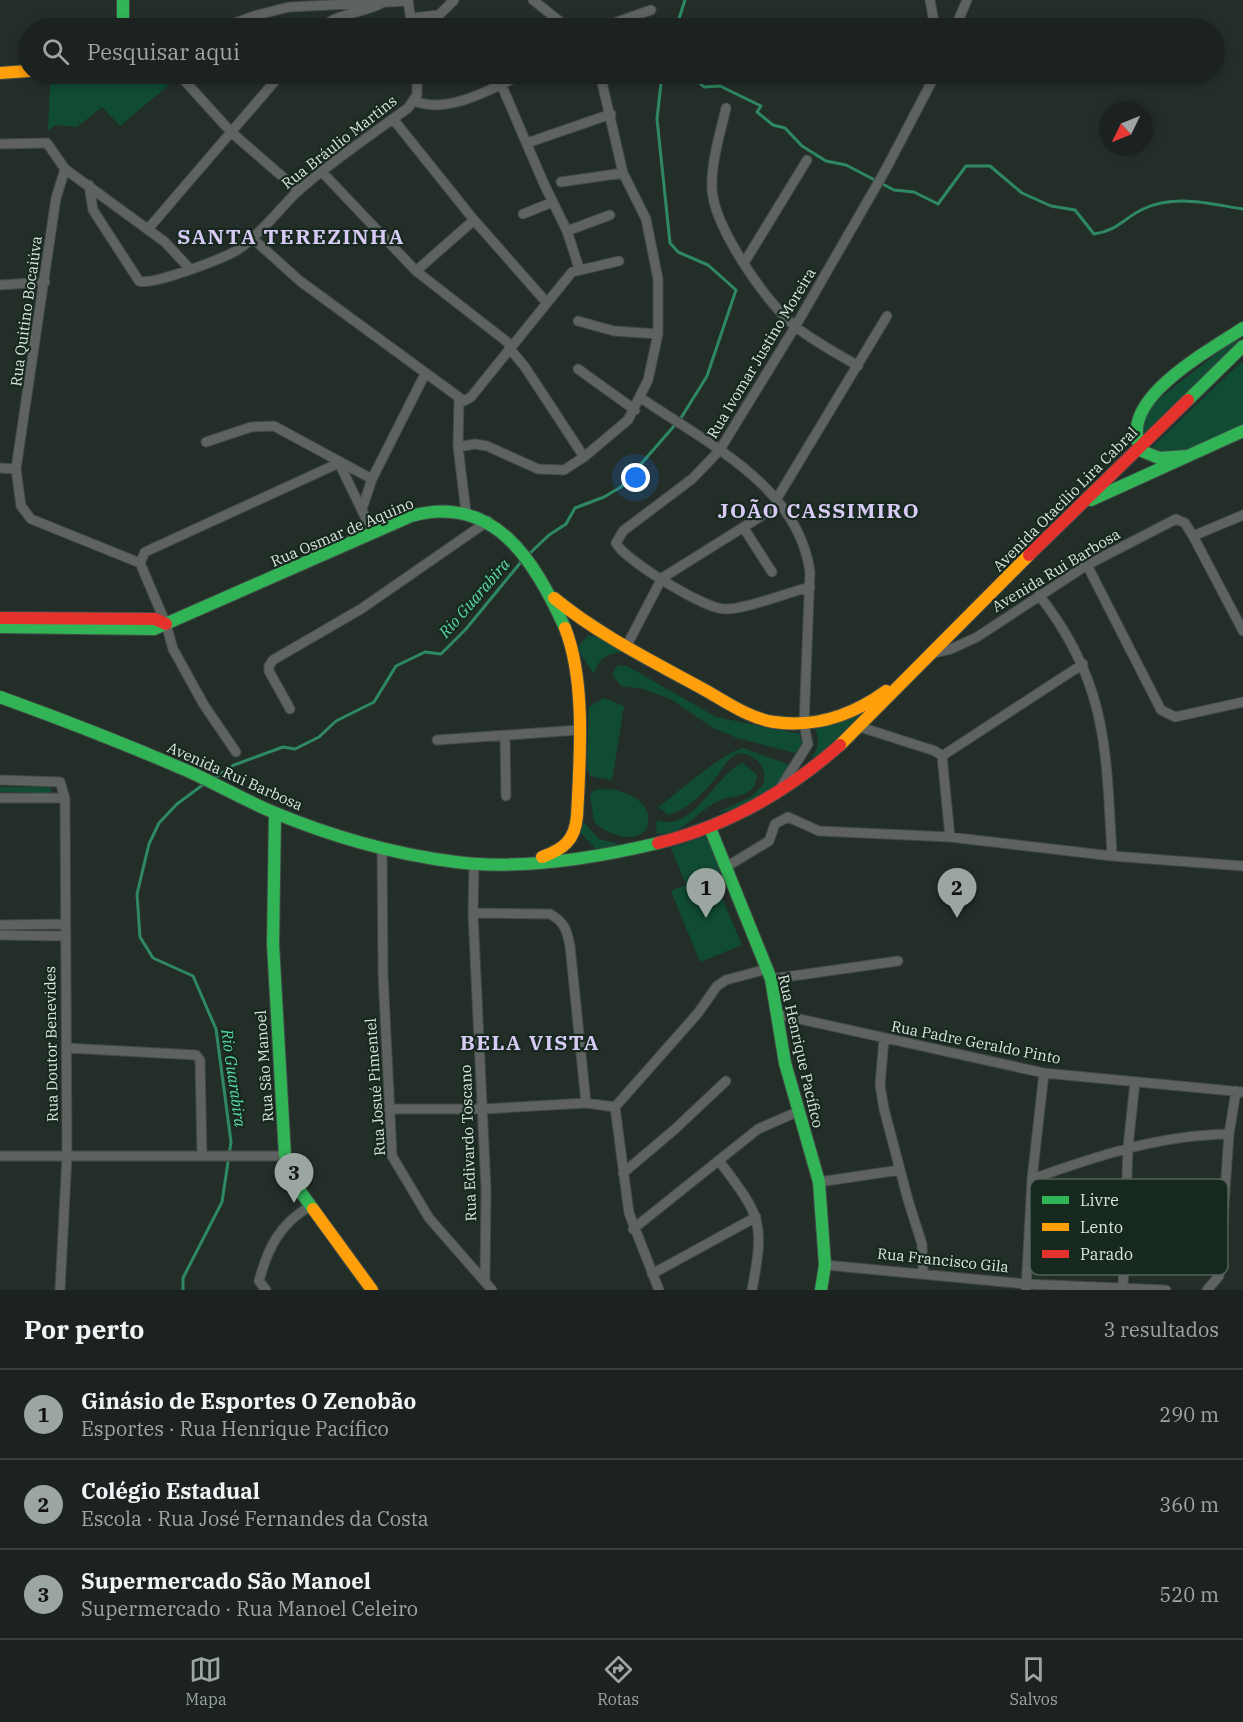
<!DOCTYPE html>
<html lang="pt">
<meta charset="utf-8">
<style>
:root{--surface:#1b221f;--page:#282f2c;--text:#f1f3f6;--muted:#a0a4a4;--line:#393f3d;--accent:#9ba6a0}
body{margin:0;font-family:"IBM Plex Serif",serif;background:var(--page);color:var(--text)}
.compass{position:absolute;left:1099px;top:102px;width:54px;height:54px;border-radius:50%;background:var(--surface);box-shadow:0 3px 9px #0003;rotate:227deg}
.you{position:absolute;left:636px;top:478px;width:21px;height:21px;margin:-15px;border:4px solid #fff;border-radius:50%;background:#1a73e8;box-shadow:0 0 0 9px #1a73e833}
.badge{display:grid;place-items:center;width:39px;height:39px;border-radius:50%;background:var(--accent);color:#111;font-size:20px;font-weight:700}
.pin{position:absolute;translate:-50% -50px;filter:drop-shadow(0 2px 3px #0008)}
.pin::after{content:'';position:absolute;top:32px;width:21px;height:18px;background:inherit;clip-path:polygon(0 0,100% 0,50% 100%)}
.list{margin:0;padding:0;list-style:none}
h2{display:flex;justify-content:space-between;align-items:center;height:78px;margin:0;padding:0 24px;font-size:26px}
h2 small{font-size:20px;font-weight:400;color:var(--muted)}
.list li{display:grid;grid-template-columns:39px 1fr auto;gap:18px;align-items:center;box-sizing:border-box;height:90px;padding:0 24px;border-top:2px solid var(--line)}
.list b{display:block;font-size:22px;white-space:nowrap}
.list p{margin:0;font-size:20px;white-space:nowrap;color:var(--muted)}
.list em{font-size:20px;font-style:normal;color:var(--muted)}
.icon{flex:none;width:33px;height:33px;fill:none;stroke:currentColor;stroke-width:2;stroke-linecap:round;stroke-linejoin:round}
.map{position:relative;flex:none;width:1243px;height:1290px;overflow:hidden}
.search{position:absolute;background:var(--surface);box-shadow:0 3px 9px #0003;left:18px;right:18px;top:18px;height:66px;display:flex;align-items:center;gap:15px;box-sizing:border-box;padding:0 21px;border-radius:33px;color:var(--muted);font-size:22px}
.sheet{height:348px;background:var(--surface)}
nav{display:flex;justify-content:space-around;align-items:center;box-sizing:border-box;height:84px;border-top:2px solid var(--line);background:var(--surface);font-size:16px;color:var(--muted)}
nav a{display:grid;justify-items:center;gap:3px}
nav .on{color:var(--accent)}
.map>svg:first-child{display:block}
</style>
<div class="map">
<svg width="1243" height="1290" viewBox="0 0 1243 1290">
<rect width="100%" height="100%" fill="#242e29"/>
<path fill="#104b34" d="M91,74h91l-62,52 -18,-19 -25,20 -22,-2 -7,6 2,-45 7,-8z
M1243,333v3l-100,101v-18l12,-17z
M1240,363h3v63c-29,13 -61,35 -93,23z
M589,635l14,4 19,13c-16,2 -23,6 -28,22l-16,-24 2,-6z
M618,665l9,1 89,51 84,17 2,11 -7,8 -58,-15 -24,-10 -41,-28 -28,-11 -23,-3 -9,-12z
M604,698l20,8 -12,74 -22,-4 -3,-8 2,-61z
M869,712l-47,43 -10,2c7,-10 8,-17 3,-28z
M744,748l46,17 -11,20 -36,22 -27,6 35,-16 12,-12c5,-17 -5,-29 -22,-32 -16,5 -17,16 -27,27 -12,14 -27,30 -46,35l-10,-8c17,-12 69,-58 86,-59z
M743,763l14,12c-1,7 -2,12 -8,16 -9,7 -21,5 -31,10 -21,10 -37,37 -62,32l1,-13c36,14 58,-46 86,-57z
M0,787h49l3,4 -2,2 -50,-1z
M610,789c16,3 42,12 38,34 0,4 -3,9 -7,11 -13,8 -39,-2 -47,-13l-4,-26 4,-5z
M581,819l18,20 24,6 -12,5 -16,-2 -14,-15z
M706,836l15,35 -9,4 30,70 -42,17 -29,-71 15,-6 -15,-37z"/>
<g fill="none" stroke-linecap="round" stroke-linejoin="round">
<path stroke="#2e8963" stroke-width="3" d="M676,28l9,-28
M690,74l14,13 16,-1 41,20 -4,6 16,13 12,3 17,18 24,15 20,4 48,25 20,2 24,12 28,-38h24l32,27 29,13 24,4 19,24c23,-3 30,-16 49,-25 33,-15 66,-5 100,0
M528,555l21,-20 17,-11 9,-16 29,-11 17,-10 60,-69 26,-42 29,-86 -28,-25 -30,-13 -8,-9 -13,-124 5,-45
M213,779l21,-14 49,-18 12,2 24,-12 17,-16 38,-19 22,-36 29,-14 16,2 25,-25 55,-67
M183,1290v-12l39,-76 9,-60 -15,-113 -23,-53 -40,-18 -13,-21 -3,-43 12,-50 10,-21 18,-19 27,-20"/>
<g stroke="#424b46" stroke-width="11">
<path id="street" d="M408,0l4,28
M533,0l35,28
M930,0l5,28
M411,18l28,-3 15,-15
M221,28l36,-13 32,-8 119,-6
M322,28c14,-15 42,-15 60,-25
M600,28l51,-18
M955,28l12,-28
M493,74l8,10 43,100 23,47 12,37
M183,79l48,53 68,59
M415,101c32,14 79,-13 107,-27
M726,108c-6,26 -15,54 -14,81 2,38 54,114 84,138 19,15 42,27 62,39
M393,119l81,101 73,83
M527,143l84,-29
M0,144l47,-1 18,26 100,73 24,26
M65,169l-9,29 -40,271 5,37 10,13 109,44 26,61 7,25 31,56 32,47
M322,172l94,99 95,74
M561,182l62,-9
M89,185l4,25 46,71c13,5 86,-23 100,-32 19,-12 41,-41 59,-58 34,-30 73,-56 110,-83l9,-13v-21
M523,214l30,-12
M148,229l133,-155
M567,231l43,-16
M251,237l49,44 164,120 7,-4 101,-125 47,-11
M744,263l63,-103
M416,271l58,-51
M0,285l45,-3
M578,321l36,10 44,3
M509,348l16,19 59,90
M578,369l57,41
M641,398c65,45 157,87 169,174l-6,152 4,20 -27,43
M459,399l-1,48 8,65
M206,442l45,-15 23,-1 98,53
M458,447l17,-3 12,2 51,23 26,1 20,-13 44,-37 20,-40 10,-46v-55l-12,-60 -23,-46 -23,-99
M0,468l16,1
M776,500l111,-184
M362,509l10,-30 53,-105
M743,527l29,45
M1193,536l50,-21
M140,563l5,-11 194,-89 34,70
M1087,565l74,145 14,7 68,-15
M810,587c-24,6 -63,22 -85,22 -19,1 -102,-50 -109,-66l7,-12 69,-52 27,-28 76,-124 91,-158 45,-86 1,-9
M1039,595c69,88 67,155 73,261
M626,647l36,-69 117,-73
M930,654l21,-5 26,-12 110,-72 89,-46 9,4 8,13 50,95
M290,709l-21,-38v-5l4,-6 88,-51 127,-88
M860,727l75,24 7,5 8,81
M505,737l1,59
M437,740l142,-10
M942,756l141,-92
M0,780l60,2 5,16 2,358 -7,134
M0,798h65
M382,848l1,126 9,182 37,62 63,72
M474,863l-1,50 13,276 -1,90
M726,867l43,-26 6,-17 13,-7 31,14 131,6 162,19 131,10
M473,913l77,1c15,8 17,17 20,32l16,157
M0,925l64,-1
M0,935l64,1
M771,979l127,-18
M777,1014l267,59 199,19
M884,1039l-4,46 4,24 24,91 14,44 1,29
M67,1048l129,7 4,5 2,95
M615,1107l83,-94 19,-27 9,-6 41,-11
M615,1107l14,106 30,77
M389,1109h95l102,-6 29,4
M0,1156h285
M720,1162c41,55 45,59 32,128
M623,1173l51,-43 52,-49
M1032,1179c65,-23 127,-44 197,-45
M819,1182l81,-12
M633,1229l125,-100 39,-17
M825,1265l201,19 140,6
M652,1274l104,-57
M1123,1287l5,-140 7,-65
M266,1290l-7,-9c9,-34 21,-57 51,-75
M1026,1290l6,-111 12,-106
M1207,1290l12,-14 10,-142 7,-43"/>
</g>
<g stroke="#424b46" stroke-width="14">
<path id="fast" d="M123,0v28
M1188,400l55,-54
M1188,456l-29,2 -17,-7c-29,-50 67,-100 101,-123
M1091,500l152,-69
M0,627l154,2 257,-113c83,-23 124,45 154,112
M0,697c64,23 128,48 190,75 26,12 51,26 78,38 59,25 124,44 188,52 64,8 140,-4 202,-19
M275,813l-2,131 12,212 12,31 16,22
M710,828l61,151 14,84 34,119 6,83 -4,25"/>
</g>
<g stroke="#424b46" stroke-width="14">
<path id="slow" d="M0,73l28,-2
M554,598c45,37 98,63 149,91 22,12 45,29 71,33 41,6 79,-7 112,-31
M840,745l189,-190
M542,857c22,-8 33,-17 35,-41 3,-57 9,-135 -12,-188
M313,1209l59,81"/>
</g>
<g stroke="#424b46" stroke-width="14">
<path id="jam" d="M1029,555l159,-155
M0,618l155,1 11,5
M658,843c69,-17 130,-52 182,-98"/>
</g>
<use href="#street" stroke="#5e6260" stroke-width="9"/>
<use href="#fast" stroke="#30b455" stroke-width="12"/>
<use href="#slow" stroke="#ff9f0a" stroke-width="12"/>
<use href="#jam" stroke="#e5322d" stroke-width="12"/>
</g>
<g text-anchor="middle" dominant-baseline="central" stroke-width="4.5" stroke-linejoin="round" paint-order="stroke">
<g font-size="15" fill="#dbe6e0" stroke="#17281f">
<text transform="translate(339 142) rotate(-38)">Rua Bráulio Martins</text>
<text transform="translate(26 311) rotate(-82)">Rua Quitino Bocaiúva</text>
<text transform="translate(761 353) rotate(-59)">Rua Ivomar Justino Moreira</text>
<text transform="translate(1065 499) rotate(-45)">Avenida Otacílio Lira Cabral</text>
<text transform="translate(342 532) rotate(-23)">Rua Osmar de Aquino</text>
<text transform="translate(1056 570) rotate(-31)">Avenida Rui Barbosa</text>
<text transform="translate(235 776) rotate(24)">Avenida Rui Barbosa</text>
<text transform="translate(976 1042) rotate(11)">Rua Padre Geraldo Pinto</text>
<text transform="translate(51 1044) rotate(-91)">Rua Doutor Benevides</text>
<text transform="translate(801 1051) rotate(77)">Rua Henrique Pacífico</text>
<text transform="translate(264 1066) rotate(-94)">Rua São Manoel</text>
<text transform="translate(375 1087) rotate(-94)">Rua Josué Pimentel</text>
<text transform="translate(468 1143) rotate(-92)">Rua Edivardo Toscano</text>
<text transform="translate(943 1260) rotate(6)">Rua Francisco Gila</text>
</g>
<g font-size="16" font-style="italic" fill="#59dba3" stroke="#17281f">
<text transform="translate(474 598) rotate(-49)">Rio Guarabira</text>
<text transform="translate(234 1078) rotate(82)">Rio Guarabira</text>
</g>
<g font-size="21" font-weight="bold" letter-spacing="1.5" fill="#d7cbf6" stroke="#17281f">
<text x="291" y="236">SANTA TEREZINHA</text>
<text x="819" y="510">JOÃO CASSIMIRO</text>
<text x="530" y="1042">BELA VISTA</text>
</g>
</g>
<rect x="1030" y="1179" width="198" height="96" rx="9" fill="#17281f" stroke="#526159" stroke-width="1.5"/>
<rect x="1042" y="1196" width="27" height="8" fill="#30b455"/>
<rect x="1042" y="1223" width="27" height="8" fill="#ff9f0a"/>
<rect x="1042" y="1250" width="27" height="8" fill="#e5322d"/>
<g font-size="16" fill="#dbe6e0">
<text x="1080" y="1206">Livre</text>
<text x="1080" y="1233">Lento</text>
<text x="1080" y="1260">Parado</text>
</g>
</svg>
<svg class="compass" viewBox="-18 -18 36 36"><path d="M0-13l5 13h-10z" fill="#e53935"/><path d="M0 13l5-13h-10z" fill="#a0a4a4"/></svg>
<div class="you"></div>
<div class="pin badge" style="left:706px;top:918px">1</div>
<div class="pin badge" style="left:957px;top:918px">2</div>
<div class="pin badge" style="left:294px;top:1203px">3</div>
<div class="search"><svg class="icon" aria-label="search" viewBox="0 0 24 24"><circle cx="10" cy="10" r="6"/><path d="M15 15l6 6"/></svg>Pesquisar aqui</div>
</div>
<section class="sheet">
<h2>Por perto<small>3 resultados</small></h2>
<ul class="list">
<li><span class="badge">1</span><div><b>Ginásio de Esportes O Zenobão</b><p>Esportes · Rua Henrique Pacífico</p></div><em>290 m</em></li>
<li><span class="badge">2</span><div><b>Colégio Estadual</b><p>Escola · Rua José Fernandes da Costa</p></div><em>360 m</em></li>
<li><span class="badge">3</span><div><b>Supermercado São Manoel</b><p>Supermercado · Rua Manoel Celeiro</p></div><em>520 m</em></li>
</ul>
</section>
<nav>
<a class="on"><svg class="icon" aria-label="map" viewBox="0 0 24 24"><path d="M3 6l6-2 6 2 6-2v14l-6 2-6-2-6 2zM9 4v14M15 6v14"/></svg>Mapa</a>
<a><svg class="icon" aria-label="directions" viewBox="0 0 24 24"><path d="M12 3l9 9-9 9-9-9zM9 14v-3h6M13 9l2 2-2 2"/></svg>Rotas</a>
<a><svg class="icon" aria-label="saved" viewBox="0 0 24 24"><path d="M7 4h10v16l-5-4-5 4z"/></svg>Salvos</a>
</nav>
